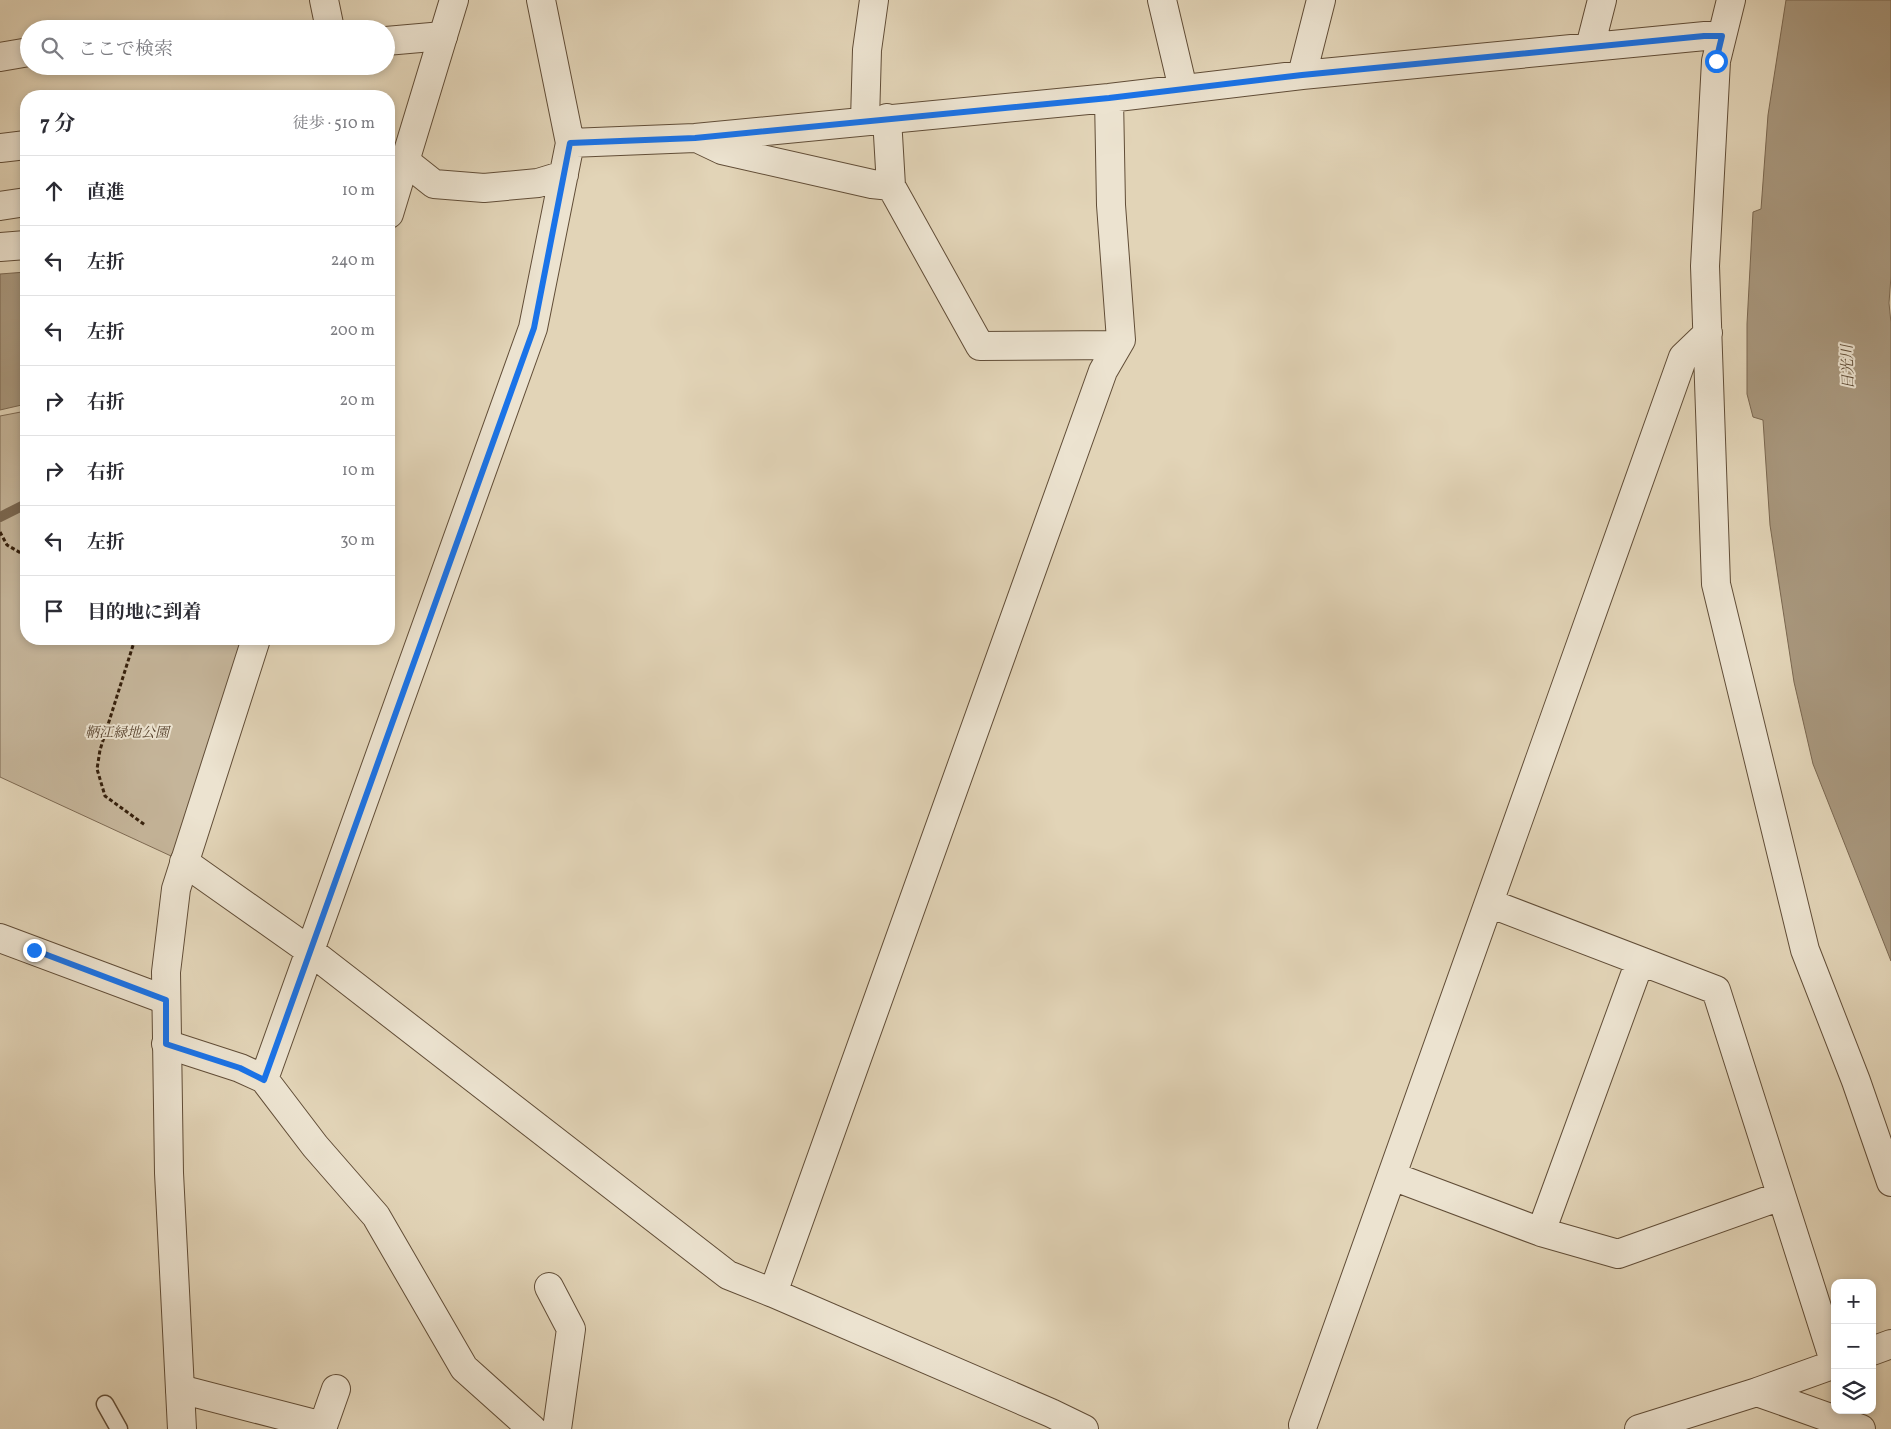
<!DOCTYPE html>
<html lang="ja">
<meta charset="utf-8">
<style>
:root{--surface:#fff;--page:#f7f7f7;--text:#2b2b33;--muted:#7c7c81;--line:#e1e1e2}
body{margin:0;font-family:Vollkorn,"Noto Serif JP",serif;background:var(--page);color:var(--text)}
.controls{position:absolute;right:15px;bottom:15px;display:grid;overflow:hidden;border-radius:10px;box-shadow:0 2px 8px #0003}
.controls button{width:45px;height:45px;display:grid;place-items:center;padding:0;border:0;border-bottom:1px solid var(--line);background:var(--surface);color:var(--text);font:25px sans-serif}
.stop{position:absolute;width:15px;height:15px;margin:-11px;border:4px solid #1a73e8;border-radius:50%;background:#fff}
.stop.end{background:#1a73e8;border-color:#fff;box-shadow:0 1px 5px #0008}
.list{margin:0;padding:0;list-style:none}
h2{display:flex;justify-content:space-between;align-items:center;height:65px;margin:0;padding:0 20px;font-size:21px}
h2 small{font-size:16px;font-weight:400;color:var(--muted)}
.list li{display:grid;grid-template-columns:32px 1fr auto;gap:15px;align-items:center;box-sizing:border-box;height:70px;padding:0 20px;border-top:1px solid var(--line)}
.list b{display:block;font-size:19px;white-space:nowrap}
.list em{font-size:16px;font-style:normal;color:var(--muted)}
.icon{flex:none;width:28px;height:28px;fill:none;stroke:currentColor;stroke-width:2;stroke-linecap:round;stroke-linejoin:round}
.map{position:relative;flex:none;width:1891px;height:1429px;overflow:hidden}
.search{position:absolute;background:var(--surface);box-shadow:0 2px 8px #0003;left:20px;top:20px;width:375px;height:55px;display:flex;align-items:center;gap:12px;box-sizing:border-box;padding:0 18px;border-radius:28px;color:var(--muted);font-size:19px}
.panel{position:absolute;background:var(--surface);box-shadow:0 2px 8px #0003;left:20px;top:90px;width:375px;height:555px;border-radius:20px}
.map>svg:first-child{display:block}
</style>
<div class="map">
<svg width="1891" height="1429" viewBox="0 0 1891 1429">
<rect width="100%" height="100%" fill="#e2d4b7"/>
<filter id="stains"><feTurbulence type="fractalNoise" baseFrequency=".004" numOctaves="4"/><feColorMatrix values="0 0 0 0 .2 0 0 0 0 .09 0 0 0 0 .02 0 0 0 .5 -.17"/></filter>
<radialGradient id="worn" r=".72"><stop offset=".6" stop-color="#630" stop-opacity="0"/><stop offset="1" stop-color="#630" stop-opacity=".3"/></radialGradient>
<path fill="#c5b59a" stroke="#7e6a53" d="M26,411v228h229l-71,223 -184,-85v-361z"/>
<path fill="#a8977d" stroke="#7a6750" d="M1786,0h105v276l-2,27 2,20v638l-78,-197 -19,-82 -24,-157 -7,-105 -10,-3 -6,-23v-70l6,-112 8,-3 7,-94z
M26,272v132l-26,6v-136z"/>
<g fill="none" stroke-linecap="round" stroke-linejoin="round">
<path stroke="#7a6750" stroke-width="10" d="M0,517l26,-13"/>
<g stroke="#614d37" stroke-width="19">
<path id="service" d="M105,1404l14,25"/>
</g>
<g stroke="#614d37" stroke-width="30">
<path id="minor" d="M324,0l6,29
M1162,0l21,89
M1731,0l-15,61 -11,205 11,318 89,366 51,131 35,101
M386,41l57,-5
M1590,47l12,-47
M0,57l29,-5
M1302,75l19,-75
M887,118l4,68
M865,120l2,-70 7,-50
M701,140l21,10 150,34 19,2 89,160 137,-1
M570,143l125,-5 414,-40 193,-23 403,-39h17
M0,148l26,-3
M405,161l29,23 50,4 54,-5 26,-8
M0,206l26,-4
M0,247l26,-2
M184,862l126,89 418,324 45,18 330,-922 18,-31 -10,-135 -2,-107
M1489,903l227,87 119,374
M0,938l166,62
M166,1044l74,24 24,11 51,67 61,70 88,152 68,61
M264,1079l269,-751 37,-185 -29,-143
M1392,1176l149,56 77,22 163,-58
M1541,1232l99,-271
M549,1287l22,42 -14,100
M773,1293l278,120 33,16
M1872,1351l19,-7
M180,1389l143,37 13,-37
M1757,1392l104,37
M1303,1425l380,-1068 25,-24
M1639,1429l118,-37 78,-28"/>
</g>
<g stroke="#614d37" stroke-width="30">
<path id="tertiary" d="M389,214l65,-214
M182,1429l-13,-256 -3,-201 10,-83 80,-250"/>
</g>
<path stroke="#36200c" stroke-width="3" stroke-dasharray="4 2.5" stroke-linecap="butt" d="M0,532l7,13 19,11
M135,639l-35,111 -3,19 8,27 40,29"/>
<use href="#service" stroke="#ece3d0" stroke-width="16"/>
<use href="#minor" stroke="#ece3d0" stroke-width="28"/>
<use href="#tertiary" stroke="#ece3d0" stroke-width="28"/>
</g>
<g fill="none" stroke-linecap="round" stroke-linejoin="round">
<path stroke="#1a73e8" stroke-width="6" d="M34,950l132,50v44l74,24 24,12 270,-752 36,-185 125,-5 414,-40 193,-23 402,-39h18l-6,25"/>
</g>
<g text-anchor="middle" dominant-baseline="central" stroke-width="4" stroke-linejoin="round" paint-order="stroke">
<g font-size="14" font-style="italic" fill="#5a4530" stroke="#ece3d0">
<text x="127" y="733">鞆江緑地公園</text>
</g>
<g font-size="15" font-style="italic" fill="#5e4a34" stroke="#ece3d0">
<text transform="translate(1849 367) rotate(-92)">日光川</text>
</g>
</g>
<rect width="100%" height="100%" filter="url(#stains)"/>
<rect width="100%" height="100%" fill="url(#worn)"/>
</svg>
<div class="controls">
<button>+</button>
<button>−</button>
<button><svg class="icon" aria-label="layers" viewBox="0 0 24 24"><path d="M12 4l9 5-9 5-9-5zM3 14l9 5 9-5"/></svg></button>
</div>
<div class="stop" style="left:1716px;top:61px"></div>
<div class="stop end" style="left:34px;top:950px"></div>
<div class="search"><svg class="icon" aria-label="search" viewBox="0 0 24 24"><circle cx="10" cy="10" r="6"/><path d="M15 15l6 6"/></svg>ここで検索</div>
<section class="panel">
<h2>7 分<small>徒歩 · 510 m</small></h2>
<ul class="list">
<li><svg class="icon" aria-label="ahead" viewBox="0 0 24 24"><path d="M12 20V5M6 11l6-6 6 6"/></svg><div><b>直進</b></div><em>10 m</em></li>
<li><svg class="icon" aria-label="left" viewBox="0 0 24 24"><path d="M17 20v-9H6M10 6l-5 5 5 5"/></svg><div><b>左折</b></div><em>240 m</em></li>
<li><svg class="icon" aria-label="left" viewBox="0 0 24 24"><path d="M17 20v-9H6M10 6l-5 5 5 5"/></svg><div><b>左折</b></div><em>200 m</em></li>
<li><svg class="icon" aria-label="right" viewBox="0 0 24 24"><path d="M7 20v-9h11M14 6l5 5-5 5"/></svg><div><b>右折</b></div><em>20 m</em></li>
<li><svg class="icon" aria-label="right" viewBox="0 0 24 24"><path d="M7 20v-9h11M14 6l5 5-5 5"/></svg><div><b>右折</b></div><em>10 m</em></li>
<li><svg class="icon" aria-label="left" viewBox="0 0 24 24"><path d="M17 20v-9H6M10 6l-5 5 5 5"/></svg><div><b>左折</b></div><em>30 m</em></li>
<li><svg class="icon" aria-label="arrive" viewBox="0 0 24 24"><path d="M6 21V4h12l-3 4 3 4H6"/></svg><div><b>目的地に到着</b></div></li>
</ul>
</section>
</div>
